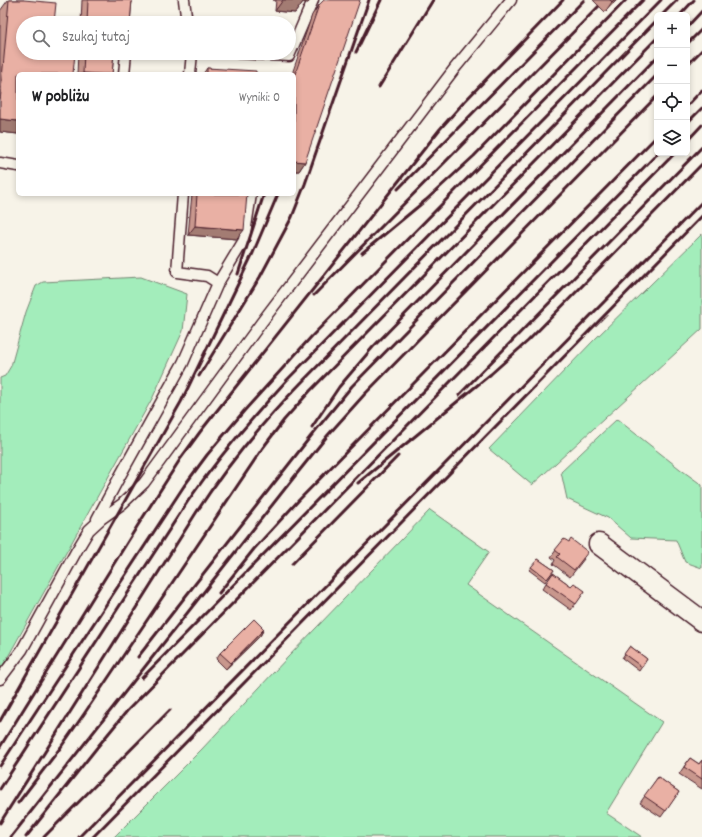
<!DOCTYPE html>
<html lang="pl">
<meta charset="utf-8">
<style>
:root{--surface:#fff;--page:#f6f6f6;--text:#202124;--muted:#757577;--line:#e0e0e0}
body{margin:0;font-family:Dekko,sans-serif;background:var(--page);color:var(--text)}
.controls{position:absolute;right:12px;top:12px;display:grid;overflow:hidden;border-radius:6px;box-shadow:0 2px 6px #0003}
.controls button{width:36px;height:36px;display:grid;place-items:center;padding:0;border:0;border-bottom:1px solid var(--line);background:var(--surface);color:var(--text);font:20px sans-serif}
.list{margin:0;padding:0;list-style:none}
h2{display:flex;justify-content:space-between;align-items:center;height:52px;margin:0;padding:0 16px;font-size:17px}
h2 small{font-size:13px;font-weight:400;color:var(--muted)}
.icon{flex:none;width:22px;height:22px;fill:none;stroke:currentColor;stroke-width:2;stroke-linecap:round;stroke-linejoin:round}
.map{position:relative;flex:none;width:702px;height:837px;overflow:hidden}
.search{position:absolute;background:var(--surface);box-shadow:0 2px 6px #0003;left:16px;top:16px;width:280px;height:44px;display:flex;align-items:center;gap:10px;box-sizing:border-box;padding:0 14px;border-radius:22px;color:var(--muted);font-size:15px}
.panel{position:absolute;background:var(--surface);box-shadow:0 2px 6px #0003;left:16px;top:72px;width:280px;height:124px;border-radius:6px}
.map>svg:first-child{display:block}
</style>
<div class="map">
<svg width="702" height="837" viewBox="0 0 702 837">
<rect width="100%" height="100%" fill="#f7f3e8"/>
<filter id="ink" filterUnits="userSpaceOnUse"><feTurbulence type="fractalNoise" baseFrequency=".025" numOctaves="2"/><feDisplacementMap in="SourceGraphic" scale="8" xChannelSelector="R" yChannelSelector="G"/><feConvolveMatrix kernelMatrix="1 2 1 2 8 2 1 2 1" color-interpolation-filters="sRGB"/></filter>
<g filter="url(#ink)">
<path fill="#a3edbb" stroke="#768673" d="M702,234v95l-170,156 -43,-36 105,-109z
M141,277l46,17 -4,37 -30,66 -153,274v-293l5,-2 6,-10 15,-54 10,-26 7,-4z
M617,419l63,50 22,16v83l-17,-6 -9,-22 -45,-2 -23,-20 -41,-19 -6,-27z
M430,510l59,42 -23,33 196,137 -56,91 36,24h-528l88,-88 86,-92z"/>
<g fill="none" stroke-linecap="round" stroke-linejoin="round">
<g stroke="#4a1f2b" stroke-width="13">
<path id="service" d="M184,0l3,23
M238,53l51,3 24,-56
M124,74l2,-21
M190,74l2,-21
M0,163l18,3
M183,194l-6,78 30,4 11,7
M97,519l23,-43 63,-113 35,-80 26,-43 7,-46
M0,679l22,-29 55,-100 12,-20 12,-11 21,-15 22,-21 117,-160 194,-255 56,-68"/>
</g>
<g stroke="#4a1f2b" stroke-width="23">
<path id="minor" d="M599,544l103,77"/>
</g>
<use href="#service" stroke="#f7f3e8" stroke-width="10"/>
<use href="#minor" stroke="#f7f3e8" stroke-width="20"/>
<path stroke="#4a1f2b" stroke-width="3" d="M662,15l15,-15
M680,15l14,-15
M687,27l15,-16
M687,44l15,-15
M356,52l25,-52
M687,65l15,-15
M379,87l54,-87
M687,106l15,-16
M687,123l15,-15
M687,141l15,-16
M398,189l186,-189
M362,253l64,-53 48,-44 152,-156
M238,274l26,-80
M314,295l285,-289
M199,376l61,-99 32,-60 13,-33 64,-184
M459,395l243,-248
M312,427l27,-40 34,-40 284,-290
M358,483l133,-109 37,-33 174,-177
M292,564l106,-108
M219,593l35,-44 45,-49 358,-364
M138,657l173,-221 41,-50 305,-311
M142,678l516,-525
M0,721l181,-319 72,-149 25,-59
M0,747l138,-222 43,-67 19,-26 240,-303 25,-28 98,-101
M0,766l184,-280 23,-31 37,-44 68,-75 331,-336
M0,789l188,-288c30,-43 63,-82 98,-120l375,-381
M18,803l43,-56 23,-33 178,-265 22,-29 26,-29 347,-353
M0,823l196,-310c31,-48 66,-90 105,-130l356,-363
M11,837l284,-361 33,-41 36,-40 293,-299
M26,837l73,-92 28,-34 548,-558
M44,837l126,-127
M79,837l623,-635
M93,837l609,-621"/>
</g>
<path fill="#c8978d" stroke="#4a1f2b" d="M8,0h16l-6,74v60l-18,-2v-121z
M82,0h50l-2,23h-49z
M273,0h37l-2,3 -5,-1 -8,11 -20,-2 1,-11z
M593,0h24l-12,12z
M319,5l-14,157 -6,9h-5v-97h-2l20,-59z
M78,53h36l-2,21h-35z
M207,68l49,6h-53z
M192,194h55l-10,45 -49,-4z
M564,539l20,20 -14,18 -17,-13 2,-4 -4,-3z
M538,559l16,11 -9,12 -16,-12z
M553,573l18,13 14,5 -14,19 -29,-21z
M264,629l-4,7 -34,33 -10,-10 4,-6z
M630,646l17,13 -8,12 -17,-13z
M690,758l9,6 3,-4v29l-23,-15z
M658,777l21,15 -18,25 -21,-14z"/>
<path fill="#a37b73" stroke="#4a1f2b" d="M283,0h27l-2,3 -5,-1 -8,11 -20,-2z
M614,0h3l-12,12 7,-10z
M83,73l19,1h-20z
M0,119l18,2v13l-18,-2z
M294,161l11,1 -6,9h-5z
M195,226l49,4 -7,9 -49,-4z
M264,629l-4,7 -34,33 5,-6z"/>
<path fill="#e9b0a4" stroke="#4a1f2b" d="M9,0h15l32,3 -2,20h-31v30h52l-2,21h-55v47l-18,-2v-17z
M88,0h44l-2,23h-43z
M324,0h36l-55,162 -11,-1v-84l25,-72z
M610,0h4l-2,2z
M84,53h30l-2,21h-10l-19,-1z
M207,68l49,3v3h-49z
M197,194h50l-3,36 -49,-4z
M564,539l5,3 2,-3 17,13 -14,18 -17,-13 3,-3 -5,-4z
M538,559l16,11 -7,9 -16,-12z
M553,573l18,13 3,-3 11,8 -9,13 -30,-21z
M254,619l10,10 -33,34 -11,-10z
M630,646l17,13 -5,8 -18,-13z
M690,758l9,6 3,-4v19l-18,-12z
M658,777l21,15 -13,19 -22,-15z"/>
</g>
</svg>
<div class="controls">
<button>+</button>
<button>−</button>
<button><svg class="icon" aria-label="locate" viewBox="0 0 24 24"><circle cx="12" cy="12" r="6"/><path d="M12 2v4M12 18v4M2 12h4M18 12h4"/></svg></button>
<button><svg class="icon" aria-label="layers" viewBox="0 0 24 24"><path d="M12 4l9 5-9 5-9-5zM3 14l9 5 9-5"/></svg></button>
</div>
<div class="search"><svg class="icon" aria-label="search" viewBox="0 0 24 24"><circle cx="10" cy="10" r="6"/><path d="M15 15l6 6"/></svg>Szukaj tutaj</div>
<section class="panel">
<h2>W pobliżu<small>Wyniki: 0</small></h2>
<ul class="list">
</ul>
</section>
</div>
